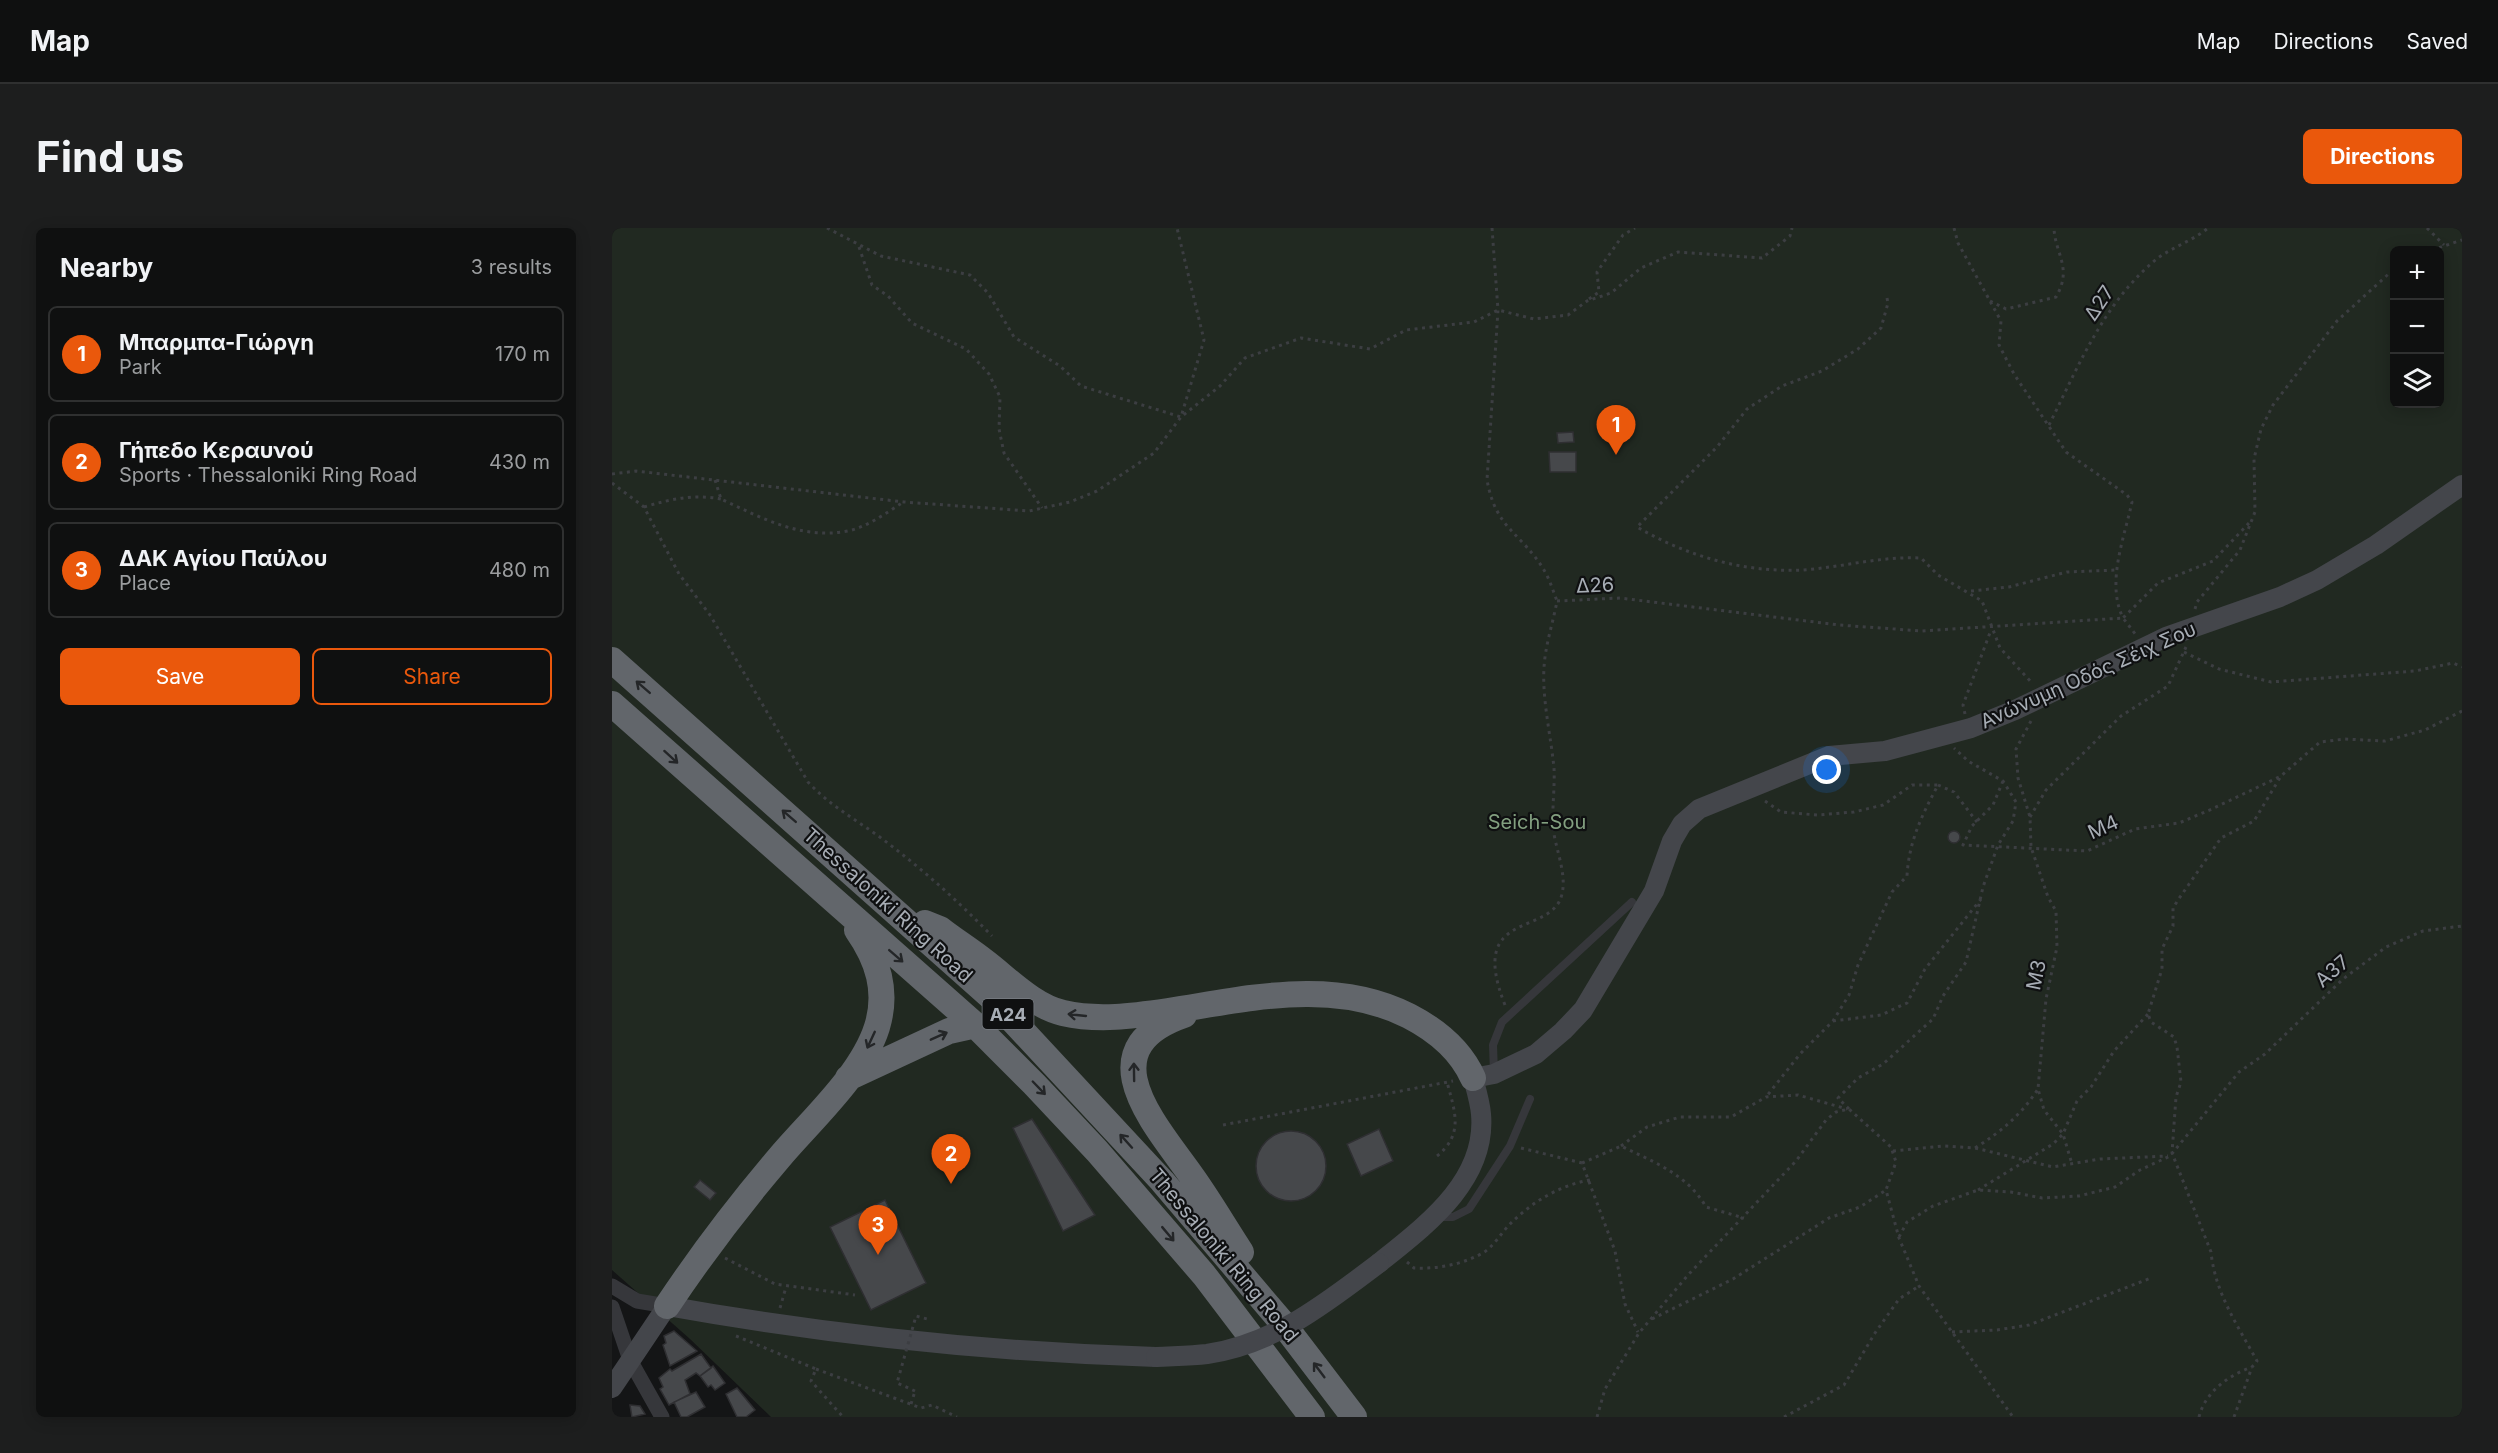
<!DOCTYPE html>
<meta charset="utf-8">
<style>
:root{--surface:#0f1010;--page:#1d1e1e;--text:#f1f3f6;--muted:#9b9d9f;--line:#2f3030;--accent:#ea580c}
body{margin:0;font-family:Inter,sans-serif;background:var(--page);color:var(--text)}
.controls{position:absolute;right:18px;top:18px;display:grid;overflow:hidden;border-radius:9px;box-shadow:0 3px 15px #0003}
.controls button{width:54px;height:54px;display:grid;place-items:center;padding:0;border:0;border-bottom:2px solid var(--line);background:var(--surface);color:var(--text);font:30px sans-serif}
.you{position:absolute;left:1215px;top:542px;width:21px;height:21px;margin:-15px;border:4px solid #fff;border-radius:50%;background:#1a73e8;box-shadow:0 0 0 9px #1a73e833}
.badge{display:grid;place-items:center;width:39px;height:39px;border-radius:50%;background:var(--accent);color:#fff;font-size:20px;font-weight:700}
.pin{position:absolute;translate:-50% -50px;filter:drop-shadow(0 2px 3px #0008)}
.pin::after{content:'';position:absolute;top:32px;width:21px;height:18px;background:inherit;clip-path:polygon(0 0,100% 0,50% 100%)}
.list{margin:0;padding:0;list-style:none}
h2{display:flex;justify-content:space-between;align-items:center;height:78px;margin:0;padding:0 24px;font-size:26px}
h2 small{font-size:20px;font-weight:400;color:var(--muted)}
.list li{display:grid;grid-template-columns:39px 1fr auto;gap:18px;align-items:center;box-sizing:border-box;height:96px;margin:0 12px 12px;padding:0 12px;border:2px solid var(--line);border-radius:9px}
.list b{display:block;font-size:22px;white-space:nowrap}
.list p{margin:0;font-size:20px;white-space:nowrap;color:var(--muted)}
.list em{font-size:20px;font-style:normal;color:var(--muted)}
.actions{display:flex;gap:12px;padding:18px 24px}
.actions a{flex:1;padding:14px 0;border:2px solid var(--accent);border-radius:9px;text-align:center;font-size:21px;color:var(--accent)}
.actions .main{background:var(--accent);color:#fff}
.icon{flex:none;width:33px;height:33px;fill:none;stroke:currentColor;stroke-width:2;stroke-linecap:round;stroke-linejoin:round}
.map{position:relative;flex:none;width:1850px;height:1189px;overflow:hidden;border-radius:9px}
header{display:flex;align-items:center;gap:36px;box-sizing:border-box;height:84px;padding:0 30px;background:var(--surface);border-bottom:2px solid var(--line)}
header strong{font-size:28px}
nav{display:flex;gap:33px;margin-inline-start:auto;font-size:21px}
.intro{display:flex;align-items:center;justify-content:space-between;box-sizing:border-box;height:144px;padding:0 36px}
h1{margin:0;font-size:42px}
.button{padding:15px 27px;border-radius:9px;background:var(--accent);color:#fff;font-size:21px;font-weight:700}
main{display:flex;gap:36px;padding:0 36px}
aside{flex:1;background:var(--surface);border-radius:9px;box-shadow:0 3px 15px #0003}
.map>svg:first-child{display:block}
</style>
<header>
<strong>Map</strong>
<nav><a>Map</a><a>Directions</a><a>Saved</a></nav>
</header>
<div class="intro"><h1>Find us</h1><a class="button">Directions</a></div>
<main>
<aside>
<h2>Nearby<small>3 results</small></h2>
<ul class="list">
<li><span class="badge">1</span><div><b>Μπαρμπα-Γιώργη</b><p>Park</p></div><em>170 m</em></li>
<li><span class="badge">2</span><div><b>Γήπεδο Κεραυνού</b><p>Sports · Thessaloniki Ring Road</p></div><em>430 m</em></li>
<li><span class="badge">3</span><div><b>ΔΑΚ Αγίου Παύλου</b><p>Place</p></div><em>480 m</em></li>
</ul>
<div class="actions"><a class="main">Save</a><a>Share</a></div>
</aside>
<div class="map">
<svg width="1850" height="1189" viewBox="0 0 1850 1189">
<rect width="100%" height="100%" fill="#141516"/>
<path fill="#212921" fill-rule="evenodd" d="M0,0h1850v1189h-1691l-81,-78 -78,-69zM1782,22h46v154h-46z"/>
<path fill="#46484b" stroke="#2f2f32" stroke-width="1.5" d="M961,204l1,10 -16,1 -1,-10z
M937,224h27v20h-26z
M1336 609a6 6 0 1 1 12 0a6 6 0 1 1-12 0Z
M420,891l63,96 -32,16 -50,-103z
M767,901l14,32 -32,15 -14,-32z
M644 938a35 35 0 1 1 70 0a35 35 0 1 1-70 0Z
M88,952l16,13 -6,7 -16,-13z
M273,972l41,83 -55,27 -41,-83z
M62,1103l23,20 -27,15 -7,-21 3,-2 -2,-7z
M89,1126l10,14 -11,8 -4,-3 -11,7 5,14 -21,11 -9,-16 3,-2 -4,-9 11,-9 2,2z
M101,1138l12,17 -10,7 -4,-5 -3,2 -8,-11z
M125,1160l18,22 -9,7h-9l-11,-23z
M84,1164l9,15 -18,10h-6l-7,-15z
M18,1177l10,1 5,8 -13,3z"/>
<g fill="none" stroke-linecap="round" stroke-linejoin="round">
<path stroke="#3c3e42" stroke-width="3" stroke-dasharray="3 4.5" stroke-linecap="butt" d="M215,0l54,28 89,19 18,18 26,44 46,29 21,20 100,31 39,-31 25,-28 56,-20 69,11 36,-19 68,-8 24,-12 36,9 34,-4 19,-14 24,-8 30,-25 37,-16 84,6 28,-22 2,-8
M880,0l6,82 -11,170c9,50 34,52 57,90 6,10 9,21 13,31
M1342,0l4,15 43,78 -2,24 15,29 52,78 61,43 5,7c-8,37 -26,81 -9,116l35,-35 55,-22 37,-39
M1815,0l17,17
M247,19l13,38 16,11 24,27 54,26 23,25 11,23 -1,32 5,24 38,55
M1820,22l30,-10
M1275,70l1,5 -7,25 -23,21 -36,22 -40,15 -35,23 -30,38 -80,80c50,29 107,46 166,43 40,-3 78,-14 118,-12l17,17 44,26 18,47 32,35
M977,71l10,-7 -2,-20 26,-37 12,-7
M1378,73l16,8 50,-12c17,-29 -1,-43 -2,-69
M1437,197c29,-58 54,-120 104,-163 16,-14 38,-20 55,-34
M0,246l24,-3 268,31 125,9 41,-9 27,-11 57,-38 27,-36 23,-77 -27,-112
M103,252l6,19c41,19 80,41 127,32 19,-4 38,-18 54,-28
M0,255l32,24 35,67 31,41 98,167c20,22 45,36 69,53 42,31 79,64 115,101
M32,279c27,-8 49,-13 77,-8
M1359,363l38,-4 58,-15 50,-2
M945,373l63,-3 219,27 83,6 201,-13 13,17
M1583,381l2,-7 43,-52 15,-38 -1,-53 7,-30 12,-24 64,-84 57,-52
M1572,424l35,17 52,13 144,-11 38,-8 9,4
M1353,486l-2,-9 28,-75
M1419,493l-15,28 2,29 12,39 1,30 17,50 8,14 1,36 -11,52 -8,90 6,21 19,24 9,30
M1391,553l-10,24 -21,21 -9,19 124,6 48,-22 44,-6 33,-14 69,-33 39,-34 25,-3 40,2 40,-11 37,-19
M1326,557l16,7 23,30
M1153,573l16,11 36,3 37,-3 29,-7 29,-20h26c-16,30 -29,56 -31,91l-15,16 -34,73 -9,30 -16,26 -33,33 -34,43
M1418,589l16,-27 75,-74 47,-30 18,-39
M893,777c-39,-98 47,-67 57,-111 5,-21 -7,-46 -9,-67 -1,-20 2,-40 1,-59 -3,-31 -12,-69 -10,-100 1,-22 9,-45 13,-67
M1221,793l48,-6 26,-12 18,-34 56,-70
M1237,881l-11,-11 20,-20 25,-14 50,-45 10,-23 23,-34 17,-75 15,-42 15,-24 3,-19 -13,-21 -35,-20 -14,-13
M611,897l230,-44
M1009,918l26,-19 33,-10h51l35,-20 32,-2 49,14
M909,920l61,15 33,88 10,53 13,28
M1363,920c27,-17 46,-33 63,-59
M1281,923l51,-5 31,2 78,19 47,-8 68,-3
M825,928c27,-22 18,-44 10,-74
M970,935l39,-17c33,16 67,29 85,61l38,11
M1366,962l75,-46 10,-10 14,-33 14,-14 23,-36 34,-37
M1287,1009l8,-15 26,-16 45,-16 33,2 31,6 37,-2 36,-9 25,-17 30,-14 69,-84 26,-18 78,-75 43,-32 37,-16 39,-5
M113,1030l50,26 80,11
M795,1034l7,6c23,1 46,-3 67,-14 12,-6 20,-21 29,-30 22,-22 50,-39 80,-44
M168,1080l6,-21
M1040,1091l81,-40 96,-61 31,-11 26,-17
M1340,1104l45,-2 32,-5 122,-47
M124,1108l80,33 -5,12 32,36
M204,1141l105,39 11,-3 25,12
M299,1176l4,-13
M985,1189l8,-28 34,-56 49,-58 108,-114 30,-41 10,-8 13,-3 42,38 5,15 -10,28 13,48 20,48 94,131
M1172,1189l60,-32 31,-52 24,-34 20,-13
M1587,1189c6,-25 30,-42 53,-50
M1622,1189l18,-50 5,-6c-19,-35 -42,-68 -46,-109l-39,-99 4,-56 5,-15 -4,-35 -3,-10 -23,-15 -3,-8 14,-45v-20l11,-23v-18l5,-8 43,-62 33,-17 27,-45"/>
<path stroke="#36373b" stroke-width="8" d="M882,845l-1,-28 9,-23 130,-120
M826,989h15l16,-8 41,-63 20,-47"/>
<path stroke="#36373b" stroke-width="15" d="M0,1058l25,15 30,5
M0,1079l18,53 32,57"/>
<path stroke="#44464b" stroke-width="20" d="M767,1035c46,-37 108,-82 102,-149 -1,-12 -5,-25 -8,-36l21,-4 42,-20 27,-23 20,-21 71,-119 18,-50 10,-17 17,-15 130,-53 56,-5 86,-23 44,-18 151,-73 114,-40 37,-17 59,-35 86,-60
M0,1160l55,-82c161,29 325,46 489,51"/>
<path stroke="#62666b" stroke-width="26" d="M0,432l378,336 172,185 118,139 74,97
M0,476l361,319 61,61 63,67 107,124 108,142
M313,695l15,6c14,11 30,21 44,32 24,18 49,45 79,52 35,8 70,3 105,-2 80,-12 165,-34 241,5 27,14 51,33 64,62
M572,787c-98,34 -30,108 7,160 18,25 33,51 50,77
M236,850l101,-47 27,-6
M55,1078c34,-51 72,-101 112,-148 32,-38 83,-83 98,-131 11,-36 1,-67 -20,-97"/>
<path stroke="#3c3e42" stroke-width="3" stroke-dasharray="3 4.5" stroke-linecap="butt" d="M303,1163l-18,-8 19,-67 15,4"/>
<path stroke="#44464b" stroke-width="20" d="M544,1129c17,-1 34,-1 51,-3 68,-10 119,-51 172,-91"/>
</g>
<defs><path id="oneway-shaft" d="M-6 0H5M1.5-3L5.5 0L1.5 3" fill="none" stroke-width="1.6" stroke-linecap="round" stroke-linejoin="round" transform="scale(1.5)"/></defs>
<g stroke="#242628">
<use href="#oneway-shaft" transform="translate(31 459) rotate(-139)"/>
<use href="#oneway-shaft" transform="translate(59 529) rotate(42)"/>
<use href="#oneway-shaft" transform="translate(177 588) rotate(-139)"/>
<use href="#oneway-shaft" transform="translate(284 728) rotate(41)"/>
<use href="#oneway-shaft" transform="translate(465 787) rotate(-174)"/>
<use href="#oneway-shaft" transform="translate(327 808) rotate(-24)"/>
<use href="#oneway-shaft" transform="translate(259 812) rotate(115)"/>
<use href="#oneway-shaft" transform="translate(522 844) rotate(-91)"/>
<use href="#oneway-shaft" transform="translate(427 860) rotate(46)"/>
<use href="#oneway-shaft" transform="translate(514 913) rotate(-132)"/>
<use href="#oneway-shaft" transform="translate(556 1006) rotate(50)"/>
<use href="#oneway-shaft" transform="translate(707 1142) rotate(-127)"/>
</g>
<g text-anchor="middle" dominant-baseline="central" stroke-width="4.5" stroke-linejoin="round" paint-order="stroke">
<rect fill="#0f1011" stroke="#797e84" stroke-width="1.5" x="370.5" y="771" width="51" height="30" rx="4.5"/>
<g font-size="18" font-weight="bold" fill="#a7adb5">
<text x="396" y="786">Α24</text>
</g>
<g font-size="20" fill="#a7adb5" stroke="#0f1011">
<text transform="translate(1487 75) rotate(-56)">Δ27</text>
<text transform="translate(983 357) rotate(-2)">Δ26</text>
<text transform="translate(1476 447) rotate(-24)">Ανώνυμη Οδός Σέιχ Σου</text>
<text transform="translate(1491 599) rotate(-24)">M4</text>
<text transform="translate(276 677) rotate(42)">Thessaloniki Ring Road</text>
<text transform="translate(1720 743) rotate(-41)">Α37</text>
<text transform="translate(1424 747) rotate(-78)">M3</text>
<text transform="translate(612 1027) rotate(50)">Thessaloniki Ring Road</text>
</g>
<g font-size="20" fill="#829f7f" stroke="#0f1011">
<text x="925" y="594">Seich-Sou</text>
</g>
</g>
</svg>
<div class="controls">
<button>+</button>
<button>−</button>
<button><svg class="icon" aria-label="layers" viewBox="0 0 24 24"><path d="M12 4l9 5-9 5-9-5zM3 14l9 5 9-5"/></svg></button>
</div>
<div class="you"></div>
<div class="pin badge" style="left:1004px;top:227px">1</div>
<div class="pin badge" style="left:339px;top:956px">2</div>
<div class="pin badge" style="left:266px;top:1027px">3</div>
</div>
</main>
